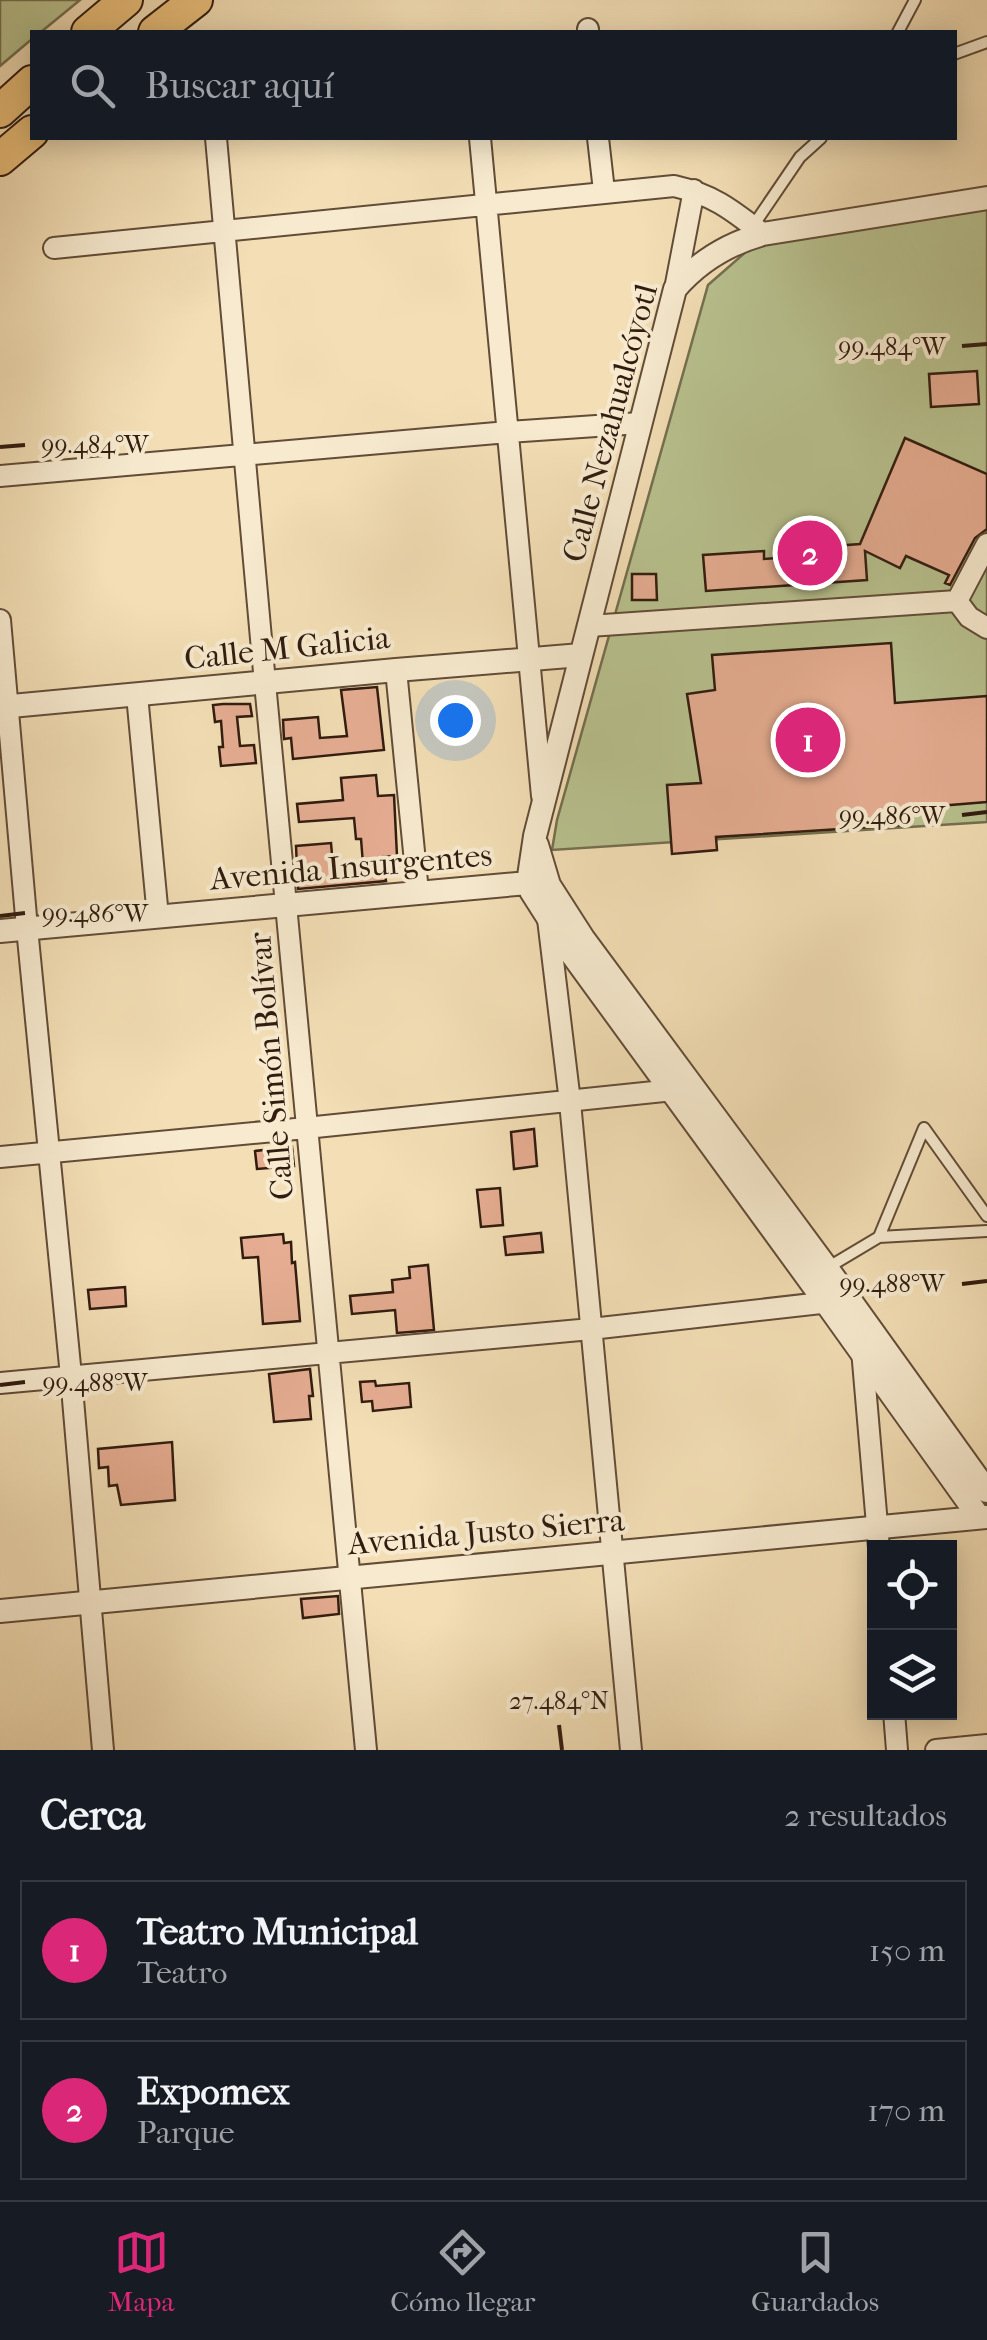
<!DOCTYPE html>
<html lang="es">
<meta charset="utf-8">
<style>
:root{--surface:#171b24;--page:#242831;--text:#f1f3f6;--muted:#9ea1a6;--line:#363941;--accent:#db2777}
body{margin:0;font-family:"IM FELL French Canon",serif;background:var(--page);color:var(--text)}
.controls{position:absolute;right:30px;bottom:30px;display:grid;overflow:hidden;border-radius:0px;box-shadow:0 5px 25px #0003}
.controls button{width:90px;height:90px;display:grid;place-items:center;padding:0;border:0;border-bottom:2px solid var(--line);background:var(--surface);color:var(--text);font:50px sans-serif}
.you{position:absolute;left:455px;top:720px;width:35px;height:35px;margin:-25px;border:8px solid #fff;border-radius:50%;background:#1a73e8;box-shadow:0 0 0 15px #1a73e833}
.badge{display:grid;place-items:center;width:65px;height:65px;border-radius:50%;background:var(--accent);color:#fff;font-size:32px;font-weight:700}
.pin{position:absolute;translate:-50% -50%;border:5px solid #fff;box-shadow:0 2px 10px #0006}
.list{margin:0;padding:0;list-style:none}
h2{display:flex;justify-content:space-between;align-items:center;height:130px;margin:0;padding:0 40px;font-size:42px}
h2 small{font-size:32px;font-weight:400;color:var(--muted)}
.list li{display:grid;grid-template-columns:65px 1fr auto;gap:30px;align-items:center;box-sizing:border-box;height:140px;margin:0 20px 20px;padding:0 20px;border:2px solid var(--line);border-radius:0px}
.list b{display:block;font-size:38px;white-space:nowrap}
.list p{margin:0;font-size:32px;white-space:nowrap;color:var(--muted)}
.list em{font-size:32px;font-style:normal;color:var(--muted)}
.icon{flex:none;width:55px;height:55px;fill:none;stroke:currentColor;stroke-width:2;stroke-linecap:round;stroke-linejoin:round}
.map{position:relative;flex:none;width:987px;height:1750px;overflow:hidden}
.search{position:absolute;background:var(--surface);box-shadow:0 5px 25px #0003;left:30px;right:30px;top:30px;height:110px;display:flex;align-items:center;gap:25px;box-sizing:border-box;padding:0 35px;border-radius:0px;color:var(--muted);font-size:38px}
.sheet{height:450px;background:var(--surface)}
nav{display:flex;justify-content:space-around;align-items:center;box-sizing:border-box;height:140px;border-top:2px solid var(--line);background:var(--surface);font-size:28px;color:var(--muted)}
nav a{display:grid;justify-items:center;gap:5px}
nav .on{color:var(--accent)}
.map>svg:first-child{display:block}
</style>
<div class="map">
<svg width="987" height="1750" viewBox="0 0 987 1750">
<rect width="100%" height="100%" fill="#f3deb5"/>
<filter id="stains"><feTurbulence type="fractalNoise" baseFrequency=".002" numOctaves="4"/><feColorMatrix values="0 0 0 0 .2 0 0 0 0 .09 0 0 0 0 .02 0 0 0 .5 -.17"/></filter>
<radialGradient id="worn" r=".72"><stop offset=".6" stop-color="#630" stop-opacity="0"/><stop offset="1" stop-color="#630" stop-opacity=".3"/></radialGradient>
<path fill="#b8c28f" stroke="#746f4f" stroke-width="2.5" d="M0,0h80l-39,32h-9v7l-32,27z
M987,199v623l-435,28 5,-30 151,-535 55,-48z"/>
<path fill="#e6ad92" stroke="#311c0f" stroke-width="2.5" d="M977,371l2,33 -48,3 -2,-33z
M905,438l82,36v55l-12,9 -25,47 -5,-2 4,-8 -43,-19 -6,12 -35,-17 2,29 -161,11 -3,-36 61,-4v8l28,-2v-8l68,-5z
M632,574h24l1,26h-25z
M891,643l4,60 92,-7v106l-85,7 1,16 -187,12 1,13 -45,4 -5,-69 34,-2 -14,-89 28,-4 -3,-35z
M377,687l7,63 -91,9 -2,-21 -7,1 -1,-19 35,-3 2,21 27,-2 -6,-46z
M223,704h27l2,12 -15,1 3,29 14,-1 2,18 -35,3 -2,-19h4l-2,-26 -6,1 -2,-17z
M376,775l2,21 16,-1 3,61 -14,1 3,24 -88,8 -2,-43 35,-3 2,23 30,-2 -2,-25h-5l-2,-21 -55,4 -2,-18 46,-4 -2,-22z
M534,1129l3,37 -23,3 -3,-37z
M292,1147l2,19 -37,3 -2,-18z
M500,1188l3,37 -22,2 -4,-37z
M541,1233l2,19 -37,3 -2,-18z
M283,1234l1,9 7,-1 1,21 3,-1 5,59 -37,3 -5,-67 -15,1 -2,-20z
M428,1265l6,65 -37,3 -2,-23 -43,4 -2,-18 43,-4 -1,-12 18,-2 -1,-11z
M125,1287l1,19 -36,3 -2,-19z
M310,1369l3,27h-4l2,23 -37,3 -5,-48z
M375,1381l1,5 33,-3 2,24 -38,4 -1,-10 -10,1 -2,-20z
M172,1442l3,58 -54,5 -4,-20 -8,1 -1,-19 -9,1 -1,-19z
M338,1596l1,18 -36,4 -2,-19z"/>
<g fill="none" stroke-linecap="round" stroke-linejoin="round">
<g stroke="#624c38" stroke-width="14">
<path id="service" d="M898,32l17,-32
M954,54l33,-12
M753,226l47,-69 21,-19
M924,1128l63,88
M879,1237l45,-109
M827,1268l52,-31 108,-6"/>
</g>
<g stroke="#624c38" stroke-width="24">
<path id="minor" d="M588,29v3
M216,138l49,545 101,1067
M480,138l62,658
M598,138l6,53
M54,248l620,-62c40,9 58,24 89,48
M675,289l19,-99
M0,476l508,-44 132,-9
M987,544l-30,57 12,16 18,11
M0,620l27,308 44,448 32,374
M589,626l368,-25
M396,670l22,222
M137,695l21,222
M548,919l22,183 61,648
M0,1157l306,-29 377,-39
M862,1350l17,198
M0,1383l591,-54 248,-28
M894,1712l3,38
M936,1750l51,-5"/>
</g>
<g stroke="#624c38" stroke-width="26">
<path id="tertiary" d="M0,707l396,-37 185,-15
M537,845l12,40 34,53 244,330 160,223
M0,931l528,-48
M979,1517l-153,-214 -258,-354 -37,-58 -3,-8 7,-47 140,-547c24,-28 52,-45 88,-55l224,-36
M0,1611l987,-94"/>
</g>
<g stroke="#311c0f" stroke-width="36">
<path id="trunk" d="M88,32l38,-32
M155,32l41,-32
M0,111l32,-29
M0,159l32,-27"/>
</g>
<use href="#service" stroke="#f7eacf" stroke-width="10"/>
<use href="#minor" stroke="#f7eacf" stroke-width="20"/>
<use href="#tertiary" stroke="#f7eacf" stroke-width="22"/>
<use href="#trunk" stroke="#eabf7a" stroke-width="32"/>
</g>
<path fill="none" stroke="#311c0f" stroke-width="4" d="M962,346l25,-2M0,447l25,-2M962,815l25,-3M0,916l25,-3M962,1284l25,-3M0,1385l25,-3M559,1725l3,25"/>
<g text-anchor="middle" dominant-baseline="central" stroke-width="8" stroke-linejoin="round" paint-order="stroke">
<g font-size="32" fill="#311c0f" stroke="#f7eacf">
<text transform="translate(610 423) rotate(-75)">Calle Nezahualcóyotl</text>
<text transform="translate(287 648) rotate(-6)">Calle M Galicia</text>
<text transform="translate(351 867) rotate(-5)">Avenida Insurgentes</text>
<text transform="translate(271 1066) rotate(-95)">Calle Simón Bolívar</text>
<text transform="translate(486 1532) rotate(-5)">Avenida Justo Sierra</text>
</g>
</g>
<g font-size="25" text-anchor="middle" fill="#311c0f" stroke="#f7eacf" stroke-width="8" stroke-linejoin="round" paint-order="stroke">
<text x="892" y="355">99.484°W</text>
<text x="95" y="453">99.484°W</text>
<text x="892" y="824">99.486°W</text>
<text x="95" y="922">99.486°W</text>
<text x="892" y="1292">99.488°W</text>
<text x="95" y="1391">99.488°W</text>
<text x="559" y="1709">27.484°N</text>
</g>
<rect width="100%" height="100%" filter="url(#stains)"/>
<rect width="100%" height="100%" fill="url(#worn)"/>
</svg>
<div class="controls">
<button><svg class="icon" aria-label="locate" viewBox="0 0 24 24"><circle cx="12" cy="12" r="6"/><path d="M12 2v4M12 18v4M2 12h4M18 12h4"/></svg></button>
<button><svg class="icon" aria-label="layers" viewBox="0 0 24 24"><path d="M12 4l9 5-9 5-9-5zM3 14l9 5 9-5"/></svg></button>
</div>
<div class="you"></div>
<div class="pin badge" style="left:808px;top:740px">1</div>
<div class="pin badge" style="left:810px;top:553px">2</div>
<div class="search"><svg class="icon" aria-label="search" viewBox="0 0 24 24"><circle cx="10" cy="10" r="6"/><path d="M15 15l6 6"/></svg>Buscar aquí</div>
</div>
<section class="sheet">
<h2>Cerca<small>2 resultados</small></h2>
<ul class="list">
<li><span class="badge">1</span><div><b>Teatro Municipal</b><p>Teatro</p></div><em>150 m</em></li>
<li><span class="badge">2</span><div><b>Expomex</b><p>Parque</p></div><em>170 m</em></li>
</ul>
</section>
<nav>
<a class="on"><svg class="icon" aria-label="map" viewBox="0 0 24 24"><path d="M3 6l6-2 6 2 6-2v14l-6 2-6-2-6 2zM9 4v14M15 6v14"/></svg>Mapa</a>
<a><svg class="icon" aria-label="directions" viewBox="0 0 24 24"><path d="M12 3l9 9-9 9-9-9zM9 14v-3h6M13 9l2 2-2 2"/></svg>Cómo llegar</a>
<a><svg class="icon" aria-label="saved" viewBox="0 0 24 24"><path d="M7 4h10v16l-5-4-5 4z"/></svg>Guardados</a>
</nav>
